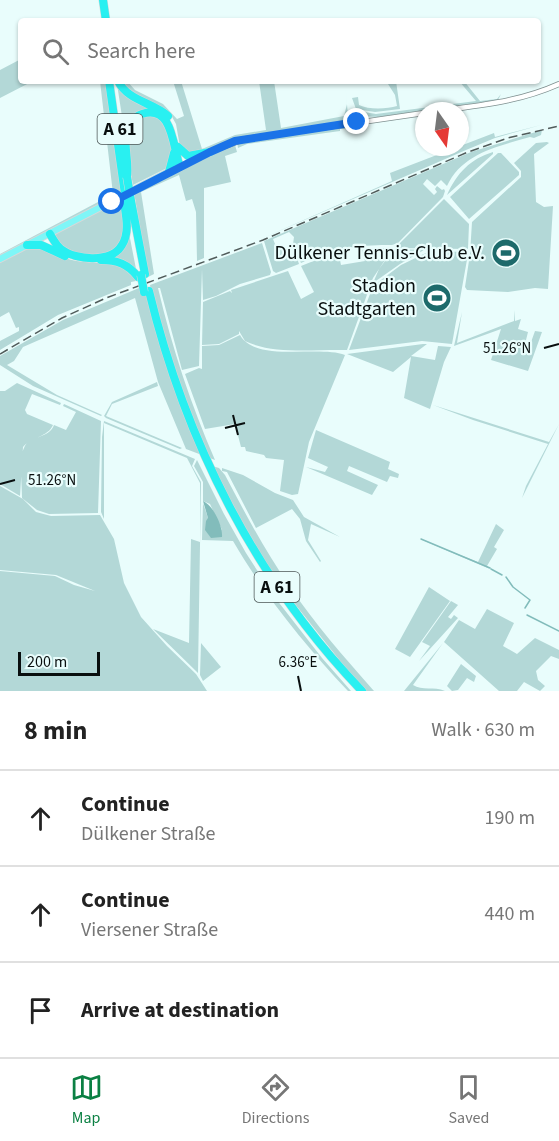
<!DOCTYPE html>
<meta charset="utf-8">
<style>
:root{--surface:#fff;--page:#f2f2f2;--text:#222;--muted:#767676;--line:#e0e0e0;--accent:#0b8043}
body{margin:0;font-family:"Source Sans 3",sans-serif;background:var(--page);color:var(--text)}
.compass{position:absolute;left:415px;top:102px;width:54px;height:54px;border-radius:50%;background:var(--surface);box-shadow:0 2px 4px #0004;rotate:166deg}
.scale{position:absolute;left:18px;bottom:15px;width:82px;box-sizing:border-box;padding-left:6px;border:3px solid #090f0f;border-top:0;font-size:16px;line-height:21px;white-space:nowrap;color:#090f0f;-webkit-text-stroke:4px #e9fdfc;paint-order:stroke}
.stop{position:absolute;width:18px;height:18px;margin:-14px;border:4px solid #1a73e8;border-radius:50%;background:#fff}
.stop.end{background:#1a73e8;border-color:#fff;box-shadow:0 2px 6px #0008}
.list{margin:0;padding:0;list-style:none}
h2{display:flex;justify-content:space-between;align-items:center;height:78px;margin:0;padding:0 24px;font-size:26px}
h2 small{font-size:20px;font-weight:400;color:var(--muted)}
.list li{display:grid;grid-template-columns:39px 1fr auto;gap:18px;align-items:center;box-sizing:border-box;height:96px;padding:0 24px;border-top:2px solid var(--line)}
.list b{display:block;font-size:22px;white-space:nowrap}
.list p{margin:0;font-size:20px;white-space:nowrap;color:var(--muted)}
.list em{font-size:20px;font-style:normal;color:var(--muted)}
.icon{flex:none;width:33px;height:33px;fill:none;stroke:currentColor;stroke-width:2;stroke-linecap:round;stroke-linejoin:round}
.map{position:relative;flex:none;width:559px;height:691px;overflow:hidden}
.search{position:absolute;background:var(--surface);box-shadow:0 2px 4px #0004;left:18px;right:18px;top:18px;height:66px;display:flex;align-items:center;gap:15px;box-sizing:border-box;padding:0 21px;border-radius:6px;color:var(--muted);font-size:22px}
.sheet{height:366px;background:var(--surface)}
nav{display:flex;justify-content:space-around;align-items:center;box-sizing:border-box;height:84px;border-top:2px solid var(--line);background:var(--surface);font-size:16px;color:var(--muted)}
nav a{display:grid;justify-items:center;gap:3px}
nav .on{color:var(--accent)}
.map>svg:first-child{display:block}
</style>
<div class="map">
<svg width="559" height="691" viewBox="0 0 559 691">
<rect width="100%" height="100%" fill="#e9fdfc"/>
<path fill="#b3d8d7" d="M21,59v22h12l-33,17v-28z
M100,81h6l15,113 -121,63v-3l113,-60z
M120,81h7l8,9 28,14 14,15 7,-3 -11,-35h8l21,68 33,-14 31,-5 -7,-49h15l7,47 63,-12 3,-12 -2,-23 3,35 -4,5 -103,17 -47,17 -14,-8 -4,-23 -5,-9 -35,-18z
M386,81h10l4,28 -25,3 -19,-3 -4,-11 6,-1 1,8c10,5 28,4 38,1l-2,-11 -7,-11 4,-2 -5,1z
M459,81h5l16,20 17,-2 4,-5 -3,6 -120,17 -19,-1 2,-3 -3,-2 18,3 100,-13z
M117,84l50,31 7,13 3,20 -10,-28 -26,-7 -16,23z
M142,116h13l11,8 7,25 -6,19 -34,17c-4,-25 -13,-50 9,-69z
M347,125l3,4h-10v2l-93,13 -9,4 -1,-6z
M541,125l-46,13 -29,12 -203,88 129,-57 -2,-8 104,-40 1,4z
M542,130l-1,5 -7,3 -4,-1c-31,9 -68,16 -83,49l-6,-6 -6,6 -8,-7 -4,5 11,11 3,-3 -2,-3 2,-3 5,4 2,-1 1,2 -2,6 -45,46 -6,2c-35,0 -59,3 -91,18l-8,-19 1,-7 -5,-5 -16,7 4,10 4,-2 1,3 11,-4 6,18 -23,9 -3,-2 -9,-30 207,-89z
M547,142l2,1 -15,11 2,48 8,5 9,-1 -5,83 -13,-1 -27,4 -41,-2 -2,-3 5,-33 2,-32 49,-45v-6l-7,-8 22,-20z
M235,145l2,7 -12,4 6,26 -27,6v70l-7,3 -1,-49 -4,-13 -6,2 -7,-26 -38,17 13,82 -6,3 -14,-85 70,-35z
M493,152v2l-46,41c10,-22 23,-36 46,-43z
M498,153h3l18,19v3l-50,44 -19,-22z
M122,199c2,13 6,29 0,41 -8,18 -45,19 -59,8 -3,-2 -6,-8 -8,-11l1,-4z
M444,199l25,25 -1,25 -73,-1z
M128,228l9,46 -5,-6 -60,-12 42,-2z
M262,243l9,29 -1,3 -30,9 -24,12 -13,4 -1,-31 -3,97 -17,4 -22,-82h-2c14,60 33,117 57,172l-29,-11 -28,-67 -23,-84 -112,49 -9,14 -7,4 50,30 45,20 -1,1 -68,-30 -33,-21v-9l63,-36 76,-32 3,7 9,-4 -1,-6z
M32,246c13,4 27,11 40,14 24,6 50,-4 64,21l-5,1v3l-73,30 -58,35v-9l19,-10v-4l-3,1 -7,-16 -9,5v-56z
M359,248h34l-20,30 -26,72c-31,-1 -74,5 -102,-9l-6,-10v3l-20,10 -17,1 1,-43 27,-11 2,2 -1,-3 57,-19 13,28 13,-7 -13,-26 35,-14 3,3 2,10 24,-4z
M394,249l30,1 -24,14 -27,19 6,-14z
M430,251l36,1 2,2 -16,90 -30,-3 -73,9 24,-64 28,-21z
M514,310l1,11 6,-2 -3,10 10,3 -3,12 5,1 5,-14 7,1 -14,39 -37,-11 10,-31 -47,17 8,-34 -5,31 57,-22z
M240,335c16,28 79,10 105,20l-36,87 -11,52 -6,1 -12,-4 4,-31 -18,-2 -2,-3 -18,-4 -1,-4h-4l-6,-23 -30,5 -20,-55 14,-6 3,1v-23l17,-1z
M423,344h4l-16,12 24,4 3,-14 13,1 -7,15 -14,47 -26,-11 7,-41 -18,15 -46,-18z
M157,382l1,4 -46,18 -6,12 76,32 -2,1 -74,-31 -2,-2 8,-14z
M17,383l44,20 -1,2 -28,-11 -7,16 2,4 26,11c-5,12 -22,12 -30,22l-3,49 -20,-12v-93h5z
M64,404l37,17 -3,92 -49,1 -12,-4 -15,-12c0,-13 -3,-40 2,-50 5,-13 25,-9 30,-23l12,5 10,-18 -13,-6z
M433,405l116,37 10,-18 -37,74 4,-12 22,-42 -75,-24z
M104,421l91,38 -3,7 9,16 -3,191 -45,-44 36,14 2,-104 9,3v-59l-13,-25 -83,-35v96l-3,-7 1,-75z
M316,430l74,32 -2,7 11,5 -1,4 -8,-2 -3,6 -38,-16 -2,5 31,14 -6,10 -66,-28 19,5 3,-5 -20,-9z
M197,460l27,54 22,39 27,42 49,63 29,33h-3c-43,-46 -83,-95 -115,-150l-31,-1 1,-37 5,15 14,12 -12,-26 -7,-3v-19l-9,-16z
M212,466l7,2 6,7c20,38 40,76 65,112 25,37 54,70 84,104h-10l-81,-102 -39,-61z
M222,468l21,7 32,18 18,7 11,17 36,20 -29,-13 -3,16 13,21 -1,1 -14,-21 -6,-22 -8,-10 -36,19 -29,-56 -5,-1z
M0,486l23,13 13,13 15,4 49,-1 14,24 10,44 17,34 26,29 29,28 11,17h-207v-120l55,5 19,9 21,6 -39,-16 -56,-5z
M496,524l8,6 -10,17 3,2 -10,17 3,3 -70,-30 58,23z
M429,587l21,14 -40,56 -15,-8z
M451,601l7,4 -10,12 3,2 3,-4 4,3 -39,43 11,-15 -8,-4z
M487,609l27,14 -11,23 14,8 18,-16 24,12v9l-8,-3 -15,15 2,9 7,6 -5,5 -16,-9 -7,9h-18l-55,-49 15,-22 16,9z
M201,643l20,24 -18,14 -3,-6z
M443,643l-30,42c9,6 21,1 32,6h-41z
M461,664l15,12 -2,6 -7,-4 -9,12 -6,1 -5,-5z"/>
<path fill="#82bcbb" d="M203,501c10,4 20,25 19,36l-11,1 -6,-8 1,-9 2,-3z"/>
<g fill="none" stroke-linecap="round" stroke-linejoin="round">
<path stroke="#82bcbb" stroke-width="1.5" d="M421,539l69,29
M491,569l11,6
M506,577l7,10 17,13 -5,8
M527,615l32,16"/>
<g stroke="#7f9090" stroke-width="6">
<path id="secondary" d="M438,111c43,-6 81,-9 121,-27
M209,152l36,-13 179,-26
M183,165l19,-9"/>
</g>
<g stroke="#d8d9d9" stroke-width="8">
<path id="primary" d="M0,259l182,-94"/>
</g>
<g stroke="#d8d9d9" stroke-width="9">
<path id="motorway" d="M103,0l3,21
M109,81l16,113
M118,81c10,20 34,21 50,35
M178,147l10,9 22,-4
M169,172l5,-19
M127,177c2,-14 -3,-28 -1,-42 1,-9 7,-18 16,-21 31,-11 31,35 38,53
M131,201l14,73
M50,234c3,5 6,11 11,15 15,12 51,14 61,-4 8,-13 4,-29 2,-43
M27,245h14l24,11
M101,260c16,0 27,4 37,17
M149,291c36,149 106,289 213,400"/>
</g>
<use href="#secondary" stroke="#fff" stroke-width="4.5"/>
<use href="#primary" stroke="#7ff6f7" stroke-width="6"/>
<use href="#motorway" stroke="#29f0f1" stroke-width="8"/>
<path stroke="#515c5b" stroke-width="1.5" stroke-dasharray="9 4.5" stroke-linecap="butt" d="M0,354l62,-36 44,-20 157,-58 205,-88 40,-14 51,-12"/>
<g stroke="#d8d9d9" stroke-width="9" stroke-linecap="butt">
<path id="motorway-bridge" d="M127,177l4,24
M124,202l1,-8
M141,275l3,17"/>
</g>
<use href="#motorway-bridge" stroke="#29f0f1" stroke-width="8"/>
</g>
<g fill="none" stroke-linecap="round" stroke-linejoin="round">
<path stroke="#1a73e8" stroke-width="8" d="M112,202l98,-50 25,-11 122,-19"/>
</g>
<path fill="none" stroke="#090f0f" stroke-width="2" d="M544,348l15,-4M233,415l5,20M225,428l20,-5M0,484l15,-4M298,676l3,15"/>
<defs>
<g id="stadium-disc" transform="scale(1.5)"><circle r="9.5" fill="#1d6a6b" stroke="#e9fdfc"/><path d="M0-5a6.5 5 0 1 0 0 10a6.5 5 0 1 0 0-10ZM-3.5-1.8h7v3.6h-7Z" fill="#fff"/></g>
</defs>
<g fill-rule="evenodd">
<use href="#stadium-disc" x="506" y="253"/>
<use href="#stadium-disc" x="437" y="298"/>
</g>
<g text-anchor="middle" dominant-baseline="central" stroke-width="4.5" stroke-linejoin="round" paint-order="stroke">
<g fill="#e9fdfc" stroke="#4c5656" stroke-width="1.5">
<rect x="97.5" y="114" width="45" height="30" rx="4.5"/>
<rect x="254.5" y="572" width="45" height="30" rx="4.5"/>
</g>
<g font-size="18" font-weight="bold" fill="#090f0f">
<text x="120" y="129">A 61</text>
<text x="277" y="587">A 61</text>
</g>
<g font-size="20" fill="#090f0f" stroke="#e9fdfc" text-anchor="end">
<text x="485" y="253">Dülkener Tennis-Club e.V.</text>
<text x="416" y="286">Stadion<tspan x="416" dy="23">Stadtgarten</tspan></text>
</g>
</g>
<g font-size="15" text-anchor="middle" fill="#090f0f" stroke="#e9fdfc" stroke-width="4.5" stroke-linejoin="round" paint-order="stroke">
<text x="507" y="353">51.26°N</text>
<text x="52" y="485">51.26°N</text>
<text x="298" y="667">6.36°E</text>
</g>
</svg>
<svg class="compass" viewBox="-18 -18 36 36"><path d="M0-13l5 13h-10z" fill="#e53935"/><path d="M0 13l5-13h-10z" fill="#767676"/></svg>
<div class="scale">200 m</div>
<div class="stop" style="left:112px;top:202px"></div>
<div class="stop end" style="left:357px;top:122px"></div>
<div class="search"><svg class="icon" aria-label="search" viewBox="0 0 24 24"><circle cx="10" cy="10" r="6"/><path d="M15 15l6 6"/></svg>Search here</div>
</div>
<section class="sheet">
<h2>8 min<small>Walk · 630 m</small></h2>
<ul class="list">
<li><svg class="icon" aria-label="ahead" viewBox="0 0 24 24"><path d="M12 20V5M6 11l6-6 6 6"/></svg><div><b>Continue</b><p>Dülkener Straße</p></div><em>190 m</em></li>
<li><svg class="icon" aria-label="ahead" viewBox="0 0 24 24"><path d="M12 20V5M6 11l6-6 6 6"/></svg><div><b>Continue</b><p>Viersener Straße</p></div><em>440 m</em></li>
<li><svg class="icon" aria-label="arrive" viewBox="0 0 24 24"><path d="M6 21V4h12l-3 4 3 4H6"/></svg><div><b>Arrive at destination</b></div></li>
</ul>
</section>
<nav>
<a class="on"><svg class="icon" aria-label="map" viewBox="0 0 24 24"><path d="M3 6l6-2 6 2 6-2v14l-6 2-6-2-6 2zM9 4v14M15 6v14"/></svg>Map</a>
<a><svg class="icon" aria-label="directions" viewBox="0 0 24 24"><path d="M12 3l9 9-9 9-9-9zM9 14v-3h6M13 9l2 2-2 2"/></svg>Directions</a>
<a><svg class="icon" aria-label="saved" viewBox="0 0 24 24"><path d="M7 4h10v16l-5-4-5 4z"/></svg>Saved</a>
</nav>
